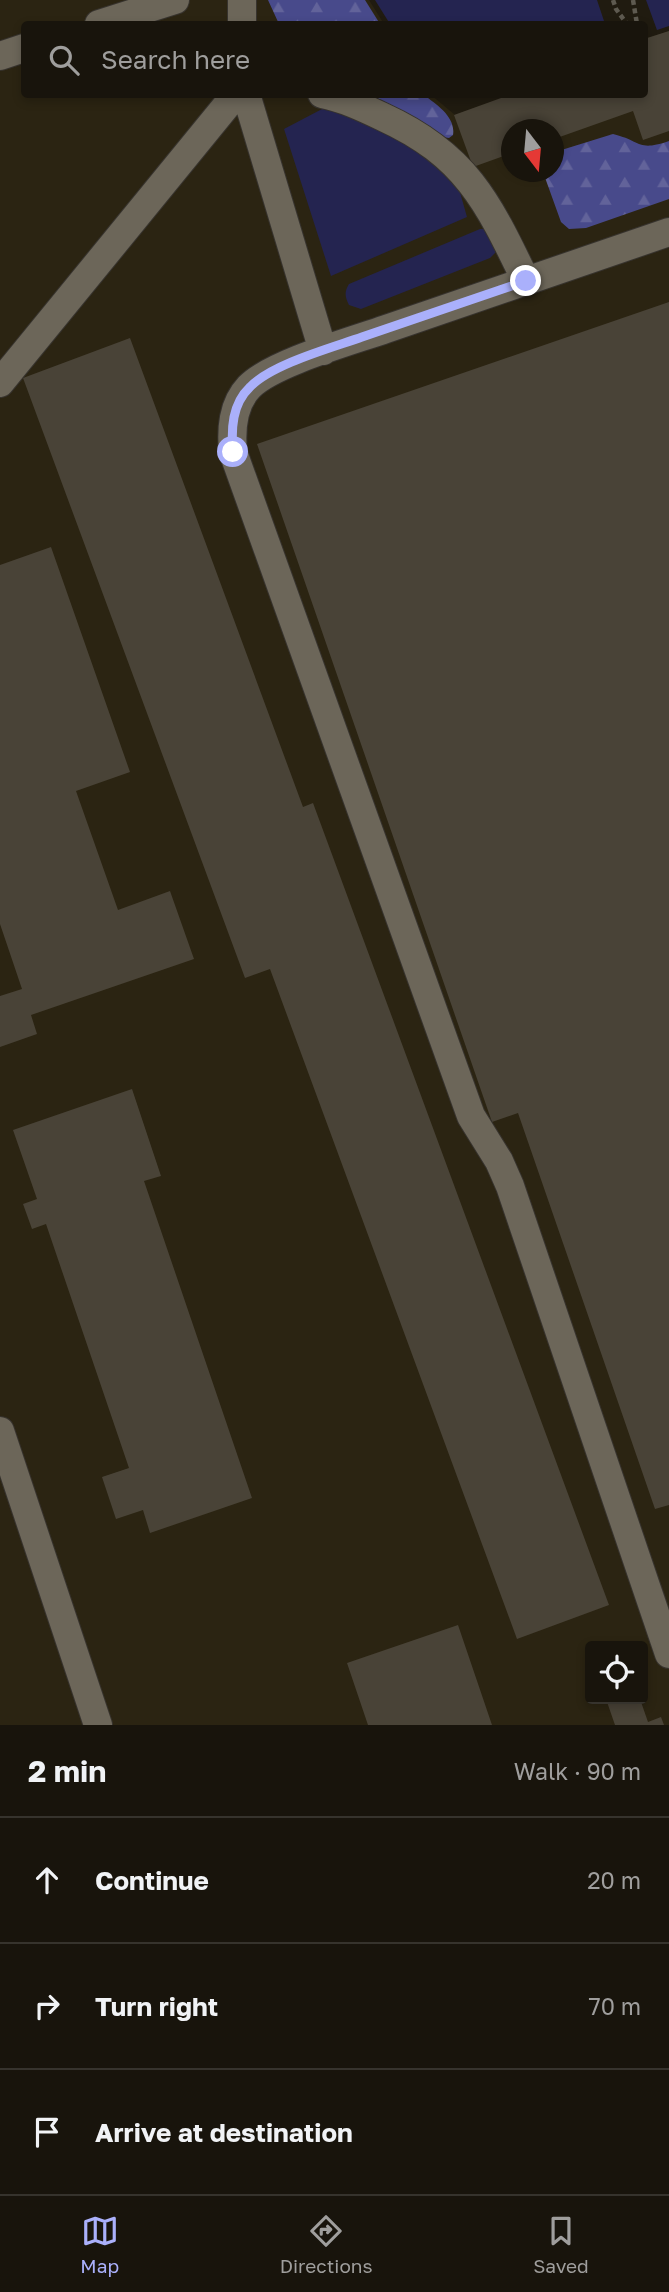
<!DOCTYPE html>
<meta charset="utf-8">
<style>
:root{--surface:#18140c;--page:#211d15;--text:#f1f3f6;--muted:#9f9e9d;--line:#36332d;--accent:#aab0fb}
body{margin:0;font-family:"Golos Text",sans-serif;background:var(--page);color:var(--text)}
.controls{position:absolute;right:21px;bottom:21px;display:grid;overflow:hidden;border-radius:7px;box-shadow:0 4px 10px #0003}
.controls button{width:63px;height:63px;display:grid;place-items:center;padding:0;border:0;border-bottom:2px solid var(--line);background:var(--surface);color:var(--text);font:35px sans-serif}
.compass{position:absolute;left:501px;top:119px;width:63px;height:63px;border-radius:50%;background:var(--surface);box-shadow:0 4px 10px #0003;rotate:164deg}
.stop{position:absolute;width:21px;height:21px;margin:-16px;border:5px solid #aab0fb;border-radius:50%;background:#fff}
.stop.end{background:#aab0fb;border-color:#fff;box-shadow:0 2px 7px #0008}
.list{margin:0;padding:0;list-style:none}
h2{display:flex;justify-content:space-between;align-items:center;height:91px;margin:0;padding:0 28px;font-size:30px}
h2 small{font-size:23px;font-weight:400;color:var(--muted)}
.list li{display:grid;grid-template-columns:46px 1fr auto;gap:21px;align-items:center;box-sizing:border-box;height:126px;padding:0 28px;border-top:2px solid var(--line)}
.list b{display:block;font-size:26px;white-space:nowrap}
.list em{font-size:23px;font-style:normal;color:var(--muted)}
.icon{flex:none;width:38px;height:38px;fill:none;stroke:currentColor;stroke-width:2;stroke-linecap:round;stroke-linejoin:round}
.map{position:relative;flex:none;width:669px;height:1725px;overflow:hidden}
.search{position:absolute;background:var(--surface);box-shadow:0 4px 10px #0003;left:21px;right:21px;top:21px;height:77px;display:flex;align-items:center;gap:18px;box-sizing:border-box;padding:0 24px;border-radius:7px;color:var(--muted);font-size:26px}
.sheet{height:469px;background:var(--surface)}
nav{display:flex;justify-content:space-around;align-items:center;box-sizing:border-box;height:98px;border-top:2px solid var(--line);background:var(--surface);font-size:19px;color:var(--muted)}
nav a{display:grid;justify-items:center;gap:4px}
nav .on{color:var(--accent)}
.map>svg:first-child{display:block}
</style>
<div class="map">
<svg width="669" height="1725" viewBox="0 0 669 1725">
<defs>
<pattern id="forest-firs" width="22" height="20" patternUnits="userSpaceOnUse" patternTransform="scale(1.75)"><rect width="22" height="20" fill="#484a8b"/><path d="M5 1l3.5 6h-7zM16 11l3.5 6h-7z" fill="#62639a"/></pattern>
</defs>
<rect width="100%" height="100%" fill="#201b10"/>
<path fill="#2b2412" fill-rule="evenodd" d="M0,0h369l15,24h-360v70h406l25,21 57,-20 132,-1 1,-55 24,-8v1694h-669zM512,130h42v42h-42zM590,1646h53v53h-53z"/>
<path fill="#242450" d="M375,0h222l8,24h-215z
M646,0h23v26l-12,4z
M324,108l83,27 47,36 13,46 -136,59 -47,-147z
M480,229h7l10,17 -2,7 -5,5 -129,51 -12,-4c-4,-8 -5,-13 0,-21z"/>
<path fill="url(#forest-firs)" d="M268,0h97l15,24h-101z
M343,95h81c13,10 32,22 29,40l-4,3 -7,-1z
M613,134c29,7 24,18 56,7v58l-83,29 -17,1 -8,-7 -18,-50h11l1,-20z"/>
<path fill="#494337" d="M669,31v100l-26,9 -10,-29 -79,28v-9h-42v23l-39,14 -19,-52 58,-21h132v-55z
M669,302v1203l-14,4 -137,-396 -26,9 -235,-678z
M130,338l173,469 10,-4 296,802 -92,34 -247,-670 -25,9 -222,-600z
M51,547l79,225 -54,19 42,119 52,-19 24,68 -163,56 6,19 -37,13v-51l22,-7 -22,-65v-359z
M132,1089l29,87 -17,5 108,317 -102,35 -7,-23 -27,9 -14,-42 27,-9 -83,-244 -14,5 -9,-25 14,-5 -24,-69z
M458,1625l34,100h-124l-21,-62z
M606,1699h34l8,23 13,-5 3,8h-49z"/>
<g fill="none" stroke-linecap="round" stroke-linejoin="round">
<g stroke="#37332e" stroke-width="30">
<path id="minor" d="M242,0v24
M99,24l76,-24
M0,56l24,-8
M246,94l77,257
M322,94c21,4 42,14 61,23 83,38 105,85 143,164
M669,232c-94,32 -189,65 -283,97 -34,12 -114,34 -137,58 -17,18 -18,43 -16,65l238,664 28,45 11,25 159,468
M0,383l236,-289
M0,1431l98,294"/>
</g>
<path stroke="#5e5a50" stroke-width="4.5" stroke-dasharray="5 3.5" stroke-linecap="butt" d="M613,0l3,9 11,15
M633,0l4,24"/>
<use href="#minor" stroke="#6c6659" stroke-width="28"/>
</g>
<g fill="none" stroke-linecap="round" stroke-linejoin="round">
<path stroke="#aab0fb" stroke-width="9" d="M233,452c-2,-23 -1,-48 17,-65 22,-23 81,-39 112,-50 55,-19 109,-37 164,-56"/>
</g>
</svg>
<div class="controls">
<button><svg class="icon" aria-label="locate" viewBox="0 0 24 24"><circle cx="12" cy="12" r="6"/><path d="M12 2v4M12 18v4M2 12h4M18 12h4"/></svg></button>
</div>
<svg class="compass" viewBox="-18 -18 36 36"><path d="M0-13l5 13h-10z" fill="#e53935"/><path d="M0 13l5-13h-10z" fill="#9f9e9d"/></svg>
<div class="stop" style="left:233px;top:452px"></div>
<div class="stop end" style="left:526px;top:281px"></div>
<div class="search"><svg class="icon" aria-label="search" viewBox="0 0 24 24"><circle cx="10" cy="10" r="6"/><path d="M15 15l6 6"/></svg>Search here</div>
</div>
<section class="sheet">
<h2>2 min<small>Walk · 90 m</small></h2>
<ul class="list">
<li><svg class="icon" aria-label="ahead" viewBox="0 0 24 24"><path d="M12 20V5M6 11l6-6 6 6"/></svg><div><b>Continue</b></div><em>20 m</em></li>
<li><svg class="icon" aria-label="right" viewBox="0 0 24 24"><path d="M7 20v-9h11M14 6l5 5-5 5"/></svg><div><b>Turn right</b></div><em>70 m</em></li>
<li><svg class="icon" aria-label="arrive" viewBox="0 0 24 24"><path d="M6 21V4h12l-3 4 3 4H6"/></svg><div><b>Arrive at destination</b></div></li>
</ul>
</section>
<nav>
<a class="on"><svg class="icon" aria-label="map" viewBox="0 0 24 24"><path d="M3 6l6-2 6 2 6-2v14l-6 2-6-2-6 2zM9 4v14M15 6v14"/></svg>Map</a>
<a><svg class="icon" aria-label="directions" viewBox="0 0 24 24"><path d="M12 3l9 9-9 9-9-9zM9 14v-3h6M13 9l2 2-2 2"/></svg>Directions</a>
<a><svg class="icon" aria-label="saved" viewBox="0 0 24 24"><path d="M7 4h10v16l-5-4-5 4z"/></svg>Saved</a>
</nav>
